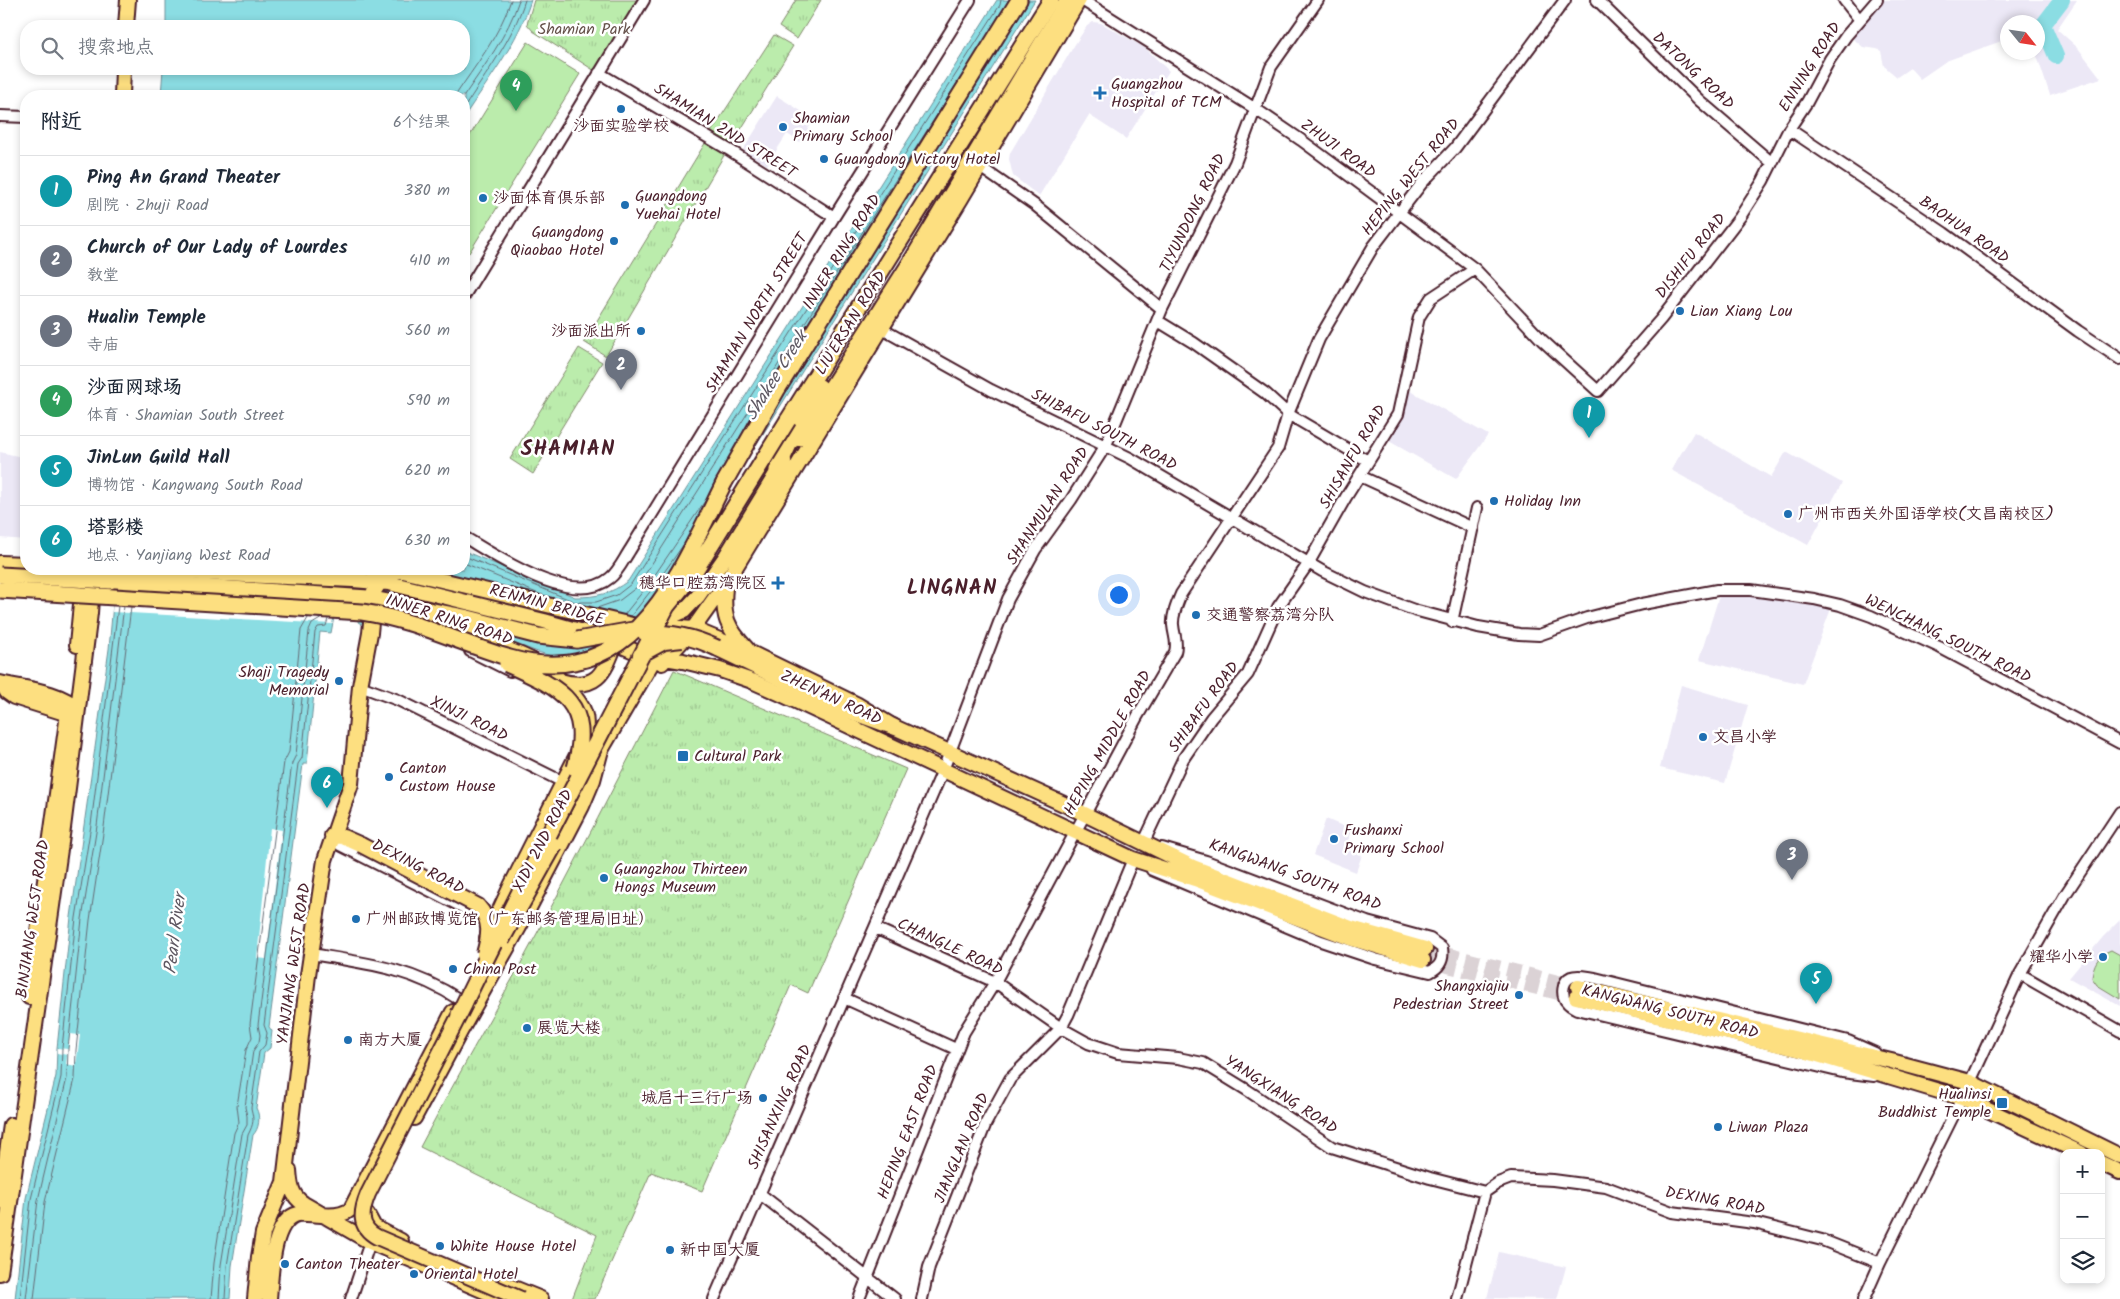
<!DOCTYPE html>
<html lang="zh">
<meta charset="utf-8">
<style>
:root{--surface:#fff;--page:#f6f6f7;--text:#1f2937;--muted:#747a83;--line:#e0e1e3;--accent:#d93025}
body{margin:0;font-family:Kalam,"LXGW WenKai TC",sans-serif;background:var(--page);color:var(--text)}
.controls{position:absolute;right:15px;bottom:15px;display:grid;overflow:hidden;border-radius:10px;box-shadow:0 2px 8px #0003}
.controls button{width:45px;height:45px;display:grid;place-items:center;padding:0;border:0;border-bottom:1px solid var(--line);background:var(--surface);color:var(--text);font:25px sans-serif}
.compass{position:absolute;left:2000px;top:15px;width:45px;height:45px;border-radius:50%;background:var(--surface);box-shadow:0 2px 8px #0003;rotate:120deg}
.you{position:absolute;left:1118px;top:594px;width:18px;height:18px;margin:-12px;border:4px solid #fff;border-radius:50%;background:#1a73e8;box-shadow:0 0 0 8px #1a73e833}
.badge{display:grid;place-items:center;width:32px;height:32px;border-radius:50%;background:var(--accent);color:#fff;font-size:16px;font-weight:700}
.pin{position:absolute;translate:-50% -41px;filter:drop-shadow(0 1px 2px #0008)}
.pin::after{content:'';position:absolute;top:26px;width:18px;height:15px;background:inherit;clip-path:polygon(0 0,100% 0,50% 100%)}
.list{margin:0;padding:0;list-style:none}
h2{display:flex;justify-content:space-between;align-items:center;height:65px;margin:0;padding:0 20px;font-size:21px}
h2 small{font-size:16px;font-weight:400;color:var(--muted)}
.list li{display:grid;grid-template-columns:32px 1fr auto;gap:15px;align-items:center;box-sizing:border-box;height:70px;padding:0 20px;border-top:1px solid var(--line)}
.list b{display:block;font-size:19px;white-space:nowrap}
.list p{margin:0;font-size:16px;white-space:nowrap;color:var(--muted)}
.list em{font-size:16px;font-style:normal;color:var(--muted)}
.icon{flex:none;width:28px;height:28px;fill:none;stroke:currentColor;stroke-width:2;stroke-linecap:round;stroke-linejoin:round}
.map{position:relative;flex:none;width:2120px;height:1299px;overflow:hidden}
.search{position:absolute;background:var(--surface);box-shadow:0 2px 8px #0003;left:20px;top:20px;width:450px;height:55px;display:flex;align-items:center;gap:12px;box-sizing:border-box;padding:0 18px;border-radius:20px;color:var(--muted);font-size:19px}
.panel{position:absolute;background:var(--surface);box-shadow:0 2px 8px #0003;left:20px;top:90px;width:450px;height:485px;border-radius:20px}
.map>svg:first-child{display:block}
</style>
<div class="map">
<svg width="2120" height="1299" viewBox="0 0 2120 1299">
<defs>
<pattern id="grass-tufts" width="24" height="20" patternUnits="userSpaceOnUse" patternTransform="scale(1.25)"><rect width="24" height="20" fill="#bbecac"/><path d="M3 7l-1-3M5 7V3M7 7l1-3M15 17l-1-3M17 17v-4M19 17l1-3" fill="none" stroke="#a2ca94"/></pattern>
</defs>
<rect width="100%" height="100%" fill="#fff"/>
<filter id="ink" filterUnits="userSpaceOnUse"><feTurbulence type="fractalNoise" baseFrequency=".02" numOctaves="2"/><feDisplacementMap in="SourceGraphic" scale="10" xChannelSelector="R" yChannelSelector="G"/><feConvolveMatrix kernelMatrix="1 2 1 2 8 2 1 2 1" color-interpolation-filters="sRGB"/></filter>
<g filter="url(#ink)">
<path fill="#ece8f6" d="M1883,0h194l-20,29 21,19 23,30 -51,17 -14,-42 2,-1v-30h-30l-1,17 -61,22 -26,18 -10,-11 -13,9 -13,-11 -3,-15 -4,-2 -14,-2 -13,-11z
M1093,22l8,1 44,25 24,23 -43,68 -37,-24 -50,81 -26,-20 -4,-17 1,-6 62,-104 15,-23z
M777,96l37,23 -14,23 -13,-8 -20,31 -24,-15z
M1409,390l79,45 -32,44 -69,-39 16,-29z
M1694,432l77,45 15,-25 56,31 -34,62 -137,-75z
M0,452l26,6v82l-26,-2z
M1720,593l61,3 51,10 -29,78 -104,-24z
M1681,685l67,20 -23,78 -65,-15z
M1326,819l26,11 -7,19 17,6 -6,17 -43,-17z
M2120,920v86l-51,-28 34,-41z
M1499,1252l67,15 -9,32 -70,-1z"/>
<path fill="url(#grass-tufts)" stroke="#82866c" d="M534,0h103l-42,71 -62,-40 -6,-7z
M796,0h25l-24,39 -18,-12z
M774,35l19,11 -63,101 -21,-12z
M707,140l19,12 -120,204 -22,-14z
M579,348l23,14 -69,112 -23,-15z
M674,670l232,99 -98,224 -17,-8 -89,206 -51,-19 -56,127h-23l25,-64 -177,-88c32,-61 66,-121 100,-182 53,-97 103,-196 154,-295z"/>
<path fill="#bbecac" stroke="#82866c" d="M528,42l52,32 -111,179 -5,-3v-105z
M2111,950l9,5v44l-23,-14 -5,-7c1,-13 6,-23 19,-28z"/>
<path fill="#8bdde3" stroke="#719199" d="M166,0h365c-13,43 -43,80 -67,117v-21h-303l2,-27h301v-43h-298z
M997,0h38l-272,434 -106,157 -56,69 -22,5 -44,-14 -83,-31 -52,-13 -37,18 -5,-3 6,-53h100v-18l111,46c23,0 35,-3 53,-16z
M116,569h227l-12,64 -11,-1 -13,132h-4l-34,263 3,4 -2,17 -6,5 -8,55c5,9 3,21 -3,27l-21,131 -2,33h-215l11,-101 30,-122 1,-28 14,-131 38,-268z"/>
<path fill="#fff" d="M116,569h227l-11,55 -220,-12z
M270,828l12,2 -16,129 -9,-1z
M70,1034l10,1 -4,31 -10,-2 1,-9 -10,-2v-5l11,1z"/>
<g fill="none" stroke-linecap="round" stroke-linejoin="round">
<path stroke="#646b75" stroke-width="1" d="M455,96c20,-30 45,-61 56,-96
M464,96c20,-30 44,-61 55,-96
M464,108c22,-35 49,-69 61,-108
M951,126l78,-126
M464,556l111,46h21l21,-7 14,-11 369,-579 1,-5
M464,563l80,33
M597,608l23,-8 17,-13 324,-510
M624,615l24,-30 59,-87
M631,616l22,-28 33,-47
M20,1299l11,-100 30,-122 1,-29 14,-130 15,-93 27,-219
M26,1299l12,-99 29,-122 1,-29 14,-130 15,-93 27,-220
M34,1299l11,-97 30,-123 1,-29 14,-130 14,-93 27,-220
M211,1299l3,-36 20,-130 5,-11 -2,-16 9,-56 6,-13 -2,-13 34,-262 5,-10 12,-122 7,-12
M219,1299l2,-34 21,-131 5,-9v-9l-2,-9 8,-56 6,-9 1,-7 -2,-10 34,-262 4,-8 13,-124 3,-7 10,-6
M225,1299l2,-33 21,-131c6,-12 6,-15 3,-27l8,-56 6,-7 2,-12 -3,-8 34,-261 4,-6 13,-126 3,-5 8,-1 2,-7"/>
<path stroke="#8bdde3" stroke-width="16" d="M2056,56l-13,-31 19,-25"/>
<path stroke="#dbd2d5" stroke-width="14" stroke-dasharray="14 7" stroke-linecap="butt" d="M1425,949l153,38
M1423,960l152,37"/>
<g stroke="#4a1f2b" stroke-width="14">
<path id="minor" d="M1082,0l172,108 47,32 174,129 67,71 56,51 63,-72 79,-102 23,-36 26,-52 18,-27 23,-43 16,-23 31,-36
M1597,0l103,101 71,61
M1844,0l15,19
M599,73l132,78 103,66
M0,116l26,1
M1789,129l155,104 134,98 42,28
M980,167l56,39 126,103
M464,296l180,-296
M1158,321l36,22 71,50 23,21 80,47
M882,329l109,61 139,68 192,113 43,21 49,18 64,17 41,7 20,1 48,-17 55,-14 75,-14h34l63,9 26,6 31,11 68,31 181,96
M1360,476l113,52
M464,537c34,20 109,72 146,41 8,-6 14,-19 20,-28l204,-333 136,-217
M374,588l1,-19
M1452,622l25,-114
M470,651l40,20
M360,686l38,14 165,82
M332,836l8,9 144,73
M1148,845l-5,-1 40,-85 28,-41 37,-44 30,-67 30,-43 38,-67 52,-83 21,-97 12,-19 44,-29
M1152,870l169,71 54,18 55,13c10,-5 14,-12 12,-24l-12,-9 -63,-17 -161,-61 -44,-13
M875,928l120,54 66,46 27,15 30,10 60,5 25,5 44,27 85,57 98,31 55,14
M311,954c55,9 101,14 149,46
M2020,974l100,57
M844,998l112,51
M1874,1076l-32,-4 -265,-63c-4,-2 -8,-4 -10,-7 -6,-6 -5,-21 4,-25 7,-3 17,0 24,1l253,63 27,12
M1485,1192l13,-9 13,-5 42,2 53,7 66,25 82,11 68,17 58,23
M759,1193l136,106
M351,1299l19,-57
M714,1299l229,-529 65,-171 27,-49 36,-50 35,-55 56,-136 73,-146 36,-96 47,-67
M859,1299l105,-267 31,-50 142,-265 38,-65c3,-10 -1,-16 -2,-27 -1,-10 4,-21 8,-31l97,-146 10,-34 31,-75 54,-92 49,-64 33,-35 110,-148
M922,1299l7,-32 57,-144 24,-44 51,-51 7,-13 65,-156 5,2
M1457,1299l28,-107
M1864,1299l16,-36 90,-181 50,-108 45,-79 55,-83"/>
</g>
<g stroke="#4a1f2b" stroke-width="18">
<path id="major" d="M126,26l2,-26
M122,96l1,-27
M798,439l114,-180 155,-259
M0,563l26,1
M112,569l241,11 36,3 155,38 57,16 40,17 42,7 37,9 32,11 27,12 354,166 62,20 155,59 73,22
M725,588c-3,28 2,40 22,61
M384,616c19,-8 60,3 78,11 9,5 18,11 27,15 19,9 40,14 58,27 11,8 33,31 37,43 5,14 -1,28 -6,41l-67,133 -24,52
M651,623l11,-2 22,-10 14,-15 28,-40 58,-95
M655,626l38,3 58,24 105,51 38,23 172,78 127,62 158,61 74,21
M77,645l6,-61
M662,663l31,-34 32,-45 235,-384 119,-200
M560,681c36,10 44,-7 55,-37
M0,683c26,6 59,8 78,26
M2,684l5,8 7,5 54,17 10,-5
M332,836l11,1 18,8
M1578,987l313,74 79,21 150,74
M29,997l38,-276
M1576,997l225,53 161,48 119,55
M2101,1163l19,9
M289,1170c1,14 2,26 15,34l66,38 133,57
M0,1201l11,-76
M367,1214l7,13 27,14
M0,1273l63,-445 27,-215 3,-44
M504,1284l37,15
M255,1299l4,-42 4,-24 21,-51 24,-207 17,-115 26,-76 9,-98 10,-53 4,-42 11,-16 6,-4h12l229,54 22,9 6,7 1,6 -60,103 -8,30 -11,26 -63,121 -58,103 -47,88
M269,1299c2,-21 2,-79 29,-85 7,-1 16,1 23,1 10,1 23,0 30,-6l102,-197"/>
</g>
<g stroke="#4a1f2b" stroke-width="19">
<path id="highway" d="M788,420l263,-420
M777,470l17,-36 26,-47
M724,483l53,-93 242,-390
M110,581l258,17 96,19 74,19 39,4
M717,648l130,62 47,17"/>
</g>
<use href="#minor" stroke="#fff" stroke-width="10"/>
<use href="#major" stroke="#fddf80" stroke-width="14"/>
<use href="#highway" stroke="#fddf80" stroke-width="15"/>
<g stroke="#4a1f2b" stroke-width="18" stroke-linecap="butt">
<path id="major-bridge" d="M640,655l24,-13 18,-2
M361,845l117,61c14,15 11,30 6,48
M502,940l53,-95
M465,1004l-97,190c-7,17 -10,33 9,43l144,62"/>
</g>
<g stroke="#4a1f2b" stroke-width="19" stroke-linecap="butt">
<path id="highway-bridge" d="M0,575l110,6
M0,590l362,22c54,8 97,31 148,46 125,35 169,-85 214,-175
M663,611l30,-37 95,-154
M645,633c28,0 46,3 72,15
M577,640l56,-10
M507,664c52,24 87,37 68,104
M459,1014c67,-138 139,-274 209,-410"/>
</g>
<use href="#major-bridge" stroke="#fddf80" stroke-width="14"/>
<use href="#highway-bridge" stroke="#fddf80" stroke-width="15"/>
</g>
</g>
<g fill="#1f6fb2" stroke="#fff" stroke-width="2">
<path d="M1097.5 85.5h5v5h5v5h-5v5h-5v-5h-5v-5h5z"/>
<circle cx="621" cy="109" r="5"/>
<circle cx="783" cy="127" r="5"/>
<circle cx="824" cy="159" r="5"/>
<circle cx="483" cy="198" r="5"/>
<circle cx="625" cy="205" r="5"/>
<circle cx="614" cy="241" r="5"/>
<circle cx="1680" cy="311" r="5"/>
<circle cx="641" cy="331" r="5"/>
<circle cx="1494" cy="501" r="5"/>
<circle cx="1788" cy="514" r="5"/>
<path d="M775.5 575.5h5v5h5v5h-5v5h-5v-5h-5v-5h5z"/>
<circle cx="1196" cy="615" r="5"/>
<circle cx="339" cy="681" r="5"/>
<circle cx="1703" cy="737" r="5"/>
<rect x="677" y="750" width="12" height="12" rx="2.5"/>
<circle cx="389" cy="777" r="5"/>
<circle cx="1334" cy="839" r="5"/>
<circle cx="604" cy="878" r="5"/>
<circle cx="356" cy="919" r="5"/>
<circle cx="2103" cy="957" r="5"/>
<circle cx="453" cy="969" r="5"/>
<circle cx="1519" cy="995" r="5"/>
<circle cx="527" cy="1028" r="5"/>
<circle cx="348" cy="1040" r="5"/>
<circle cx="763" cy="1098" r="5"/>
<rect x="1996" y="1097" width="12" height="12" rx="2.5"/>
<circle cx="1718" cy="1127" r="5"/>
<circle cx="440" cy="1246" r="5"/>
<circle cx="670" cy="1250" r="5"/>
<circle cx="285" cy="1264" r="5"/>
<circle cx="414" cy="1274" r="5"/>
</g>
<g text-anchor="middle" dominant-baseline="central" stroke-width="5" stroke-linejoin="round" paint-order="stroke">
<g font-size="16" fill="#66524b" stroke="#fff">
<text x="584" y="29">Shamian Park</text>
</g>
<g font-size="16" fill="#4a1f2b" stroke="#fff">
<text transform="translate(1810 67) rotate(-58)">ENNING ROAD</text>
<text transform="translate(1693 71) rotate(43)">DATONG ROAD</text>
<text transform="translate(725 131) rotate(32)">SHAMIAN 2ND STREET</text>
<text transform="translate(1338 149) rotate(36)">ZHUJI ROAD</text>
<text transform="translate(1411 177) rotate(-51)">HEPING WEST ROAD</text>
<text transform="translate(1193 213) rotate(-64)">TIYUNDONG ROAD</text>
<text transform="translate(1964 230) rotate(35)">BAOHUA ROAD</text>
<text transform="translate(842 252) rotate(-58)">INNER RING ROAD</text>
<text transform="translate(1691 256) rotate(-52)">DISHIFU ROAD</text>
<text transform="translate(757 313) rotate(-59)">SHAMIAN NORTH STREET</text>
<text transform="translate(851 323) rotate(-58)">LIU'ERSAN ROAD</text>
<text transform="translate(1104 430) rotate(27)">SHIBAFU SOUTH ROAD</text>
<text transform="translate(1353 457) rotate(-60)">SHISANFU ROAD</text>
<text transform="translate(1048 506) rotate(-57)">SHANMULAN ROAD</text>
<text transform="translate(547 605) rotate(15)">RENMIN BRIDGE</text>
<text transform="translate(449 620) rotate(18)">INNER RING ROAD</text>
<text transform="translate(1948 639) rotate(26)">WENCHANG SOUTH ROAD</text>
<text transform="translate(831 698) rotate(25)">ZHEN'AN ROAD</text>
<text transform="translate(1204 707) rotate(-54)">SHIBAFU ROAD</text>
<text transform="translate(469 719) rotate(26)">XINJI ROAD</text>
<text transform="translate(1108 743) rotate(-61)">HEPING MIDDLE ROAD</text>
<text transform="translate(543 841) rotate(-63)">XIDI 2ND ROAD</text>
<text transform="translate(418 867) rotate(27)">DEXING ROAD</text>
<text transform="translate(1295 875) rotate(20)">KANGWANG SOUTH ROAD</text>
<text transform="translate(33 919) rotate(-82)">BINJIANG WEST ROAD</text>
<text transform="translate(950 947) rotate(25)">CHANGLE ROAD</text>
<text transform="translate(294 964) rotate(-82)">YANJIANG WEST ROAD</text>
<text transform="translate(1670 1012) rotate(14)">KANGWANG SOUTH ROAD</text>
<text transform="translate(1281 1095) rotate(33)">YANGXIANG ROAD</text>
<text transform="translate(780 1107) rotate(-66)">SHISANXING ROAD</text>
<text transform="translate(908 1132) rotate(-69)">HEPING EAST ROAD</text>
<text transform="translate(962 1148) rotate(-67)">JIANGLAN ROAD</text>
<text transform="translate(1715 1201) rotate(10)">DEXING ROAD</text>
</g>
<g font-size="16" fill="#4a1f2b" stroke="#fff" text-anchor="start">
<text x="1111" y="84">Guangzhou<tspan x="1111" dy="18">Hospital of TCM</tspan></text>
<text x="793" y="118">Shamian<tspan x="793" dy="18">Primary School</tspan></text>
<text x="621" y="126" text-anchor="middle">沙面实验学校</text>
<text x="834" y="159">Guangdong Victory Hotel</text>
<text x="635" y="196">Guangdong<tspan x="635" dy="18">Yuehai Hotel</tspan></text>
<text x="493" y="198">沙面体育俱乐部</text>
<text x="604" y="232" text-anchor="end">Guangdong<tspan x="604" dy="18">Qiaobao Hotel</tspan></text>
<text x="1690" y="311">Lian Xiang Lou</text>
<text x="631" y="331" text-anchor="end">沙面派出所</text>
<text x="1504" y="501">Holiday Inn</text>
<text x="1798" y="514">广州市西关外国语学校(文昌南校区)</text>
<text x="767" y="583" text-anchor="end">穗华口腔荔湾院区</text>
<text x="1206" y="615">交通警察荔湾分队</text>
<text x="329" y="672" text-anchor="end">Shaji Tragedy<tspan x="329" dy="18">Memorial</tspan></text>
<text x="1713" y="737">文昌小学</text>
<text x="694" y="756">Cultural Park</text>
<text x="399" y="768">Canton<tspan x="399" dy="18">Custom House</tspan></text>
<text x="1344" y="830">Fushanxi<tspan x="1344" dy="18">Primary School</tspan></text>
<text x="614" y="869">Guangzhou Thirteen<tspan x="614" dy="18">Hongs Museum</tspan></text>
<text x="366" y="919">广州邮政博览馆（广东邮务管理局旧址）</text>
<text x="2093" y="957" text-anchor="end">耀华小学</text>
<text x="463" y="969">China Post</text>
<text x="1509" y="986" text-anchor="end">Shangxiajiu<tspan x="1509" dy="18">Pedestrian Street</tspan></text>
<text x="537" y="1028">展览大楼</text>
<text x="358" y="1040">南方大厦</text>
<text x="1991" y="1094" text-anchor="end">Hualinsi<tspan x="1991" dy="18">Buddhist Temple</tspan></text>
<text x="753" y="1098" text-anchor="end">城启十三行广场</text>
<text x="1728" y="1127">Liwan Plaza</text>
<text x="450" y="1246">White House Hotel</text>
<text x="680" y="1250">新中国大厦</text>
<text x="295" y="1264">Canton Theater</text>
<text x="424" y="1274">Oriental Hotel</text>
</g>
<g font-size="18" font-style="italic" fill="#5e5862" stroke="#fff">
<text transform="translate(777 376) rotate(-58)">Shakee Creek</text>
<text transform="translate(176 934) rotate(-83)">Pearl River</text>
</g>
<g font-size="21" font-weight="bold" letter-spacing="1" fill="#4a1f2b" stroke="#fff">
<text x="568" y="449">SHAMIAN</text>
<text x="952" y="588">LINGNAN</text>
</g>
</g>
</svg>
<div class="controls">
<button>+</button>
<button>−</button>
<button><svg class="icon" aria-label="layers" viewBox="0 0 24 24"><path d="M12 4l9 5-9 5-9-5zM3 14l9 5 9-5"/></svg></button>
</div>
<svg class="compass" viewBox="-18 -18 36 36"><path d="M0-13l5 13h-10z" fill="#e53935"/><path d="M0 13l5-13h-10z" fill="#747a83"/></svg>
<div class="you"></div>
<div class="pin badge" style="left:1589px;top:438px;background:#0f9aa8">1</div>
<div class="pin badge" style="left:621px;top:390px;background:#6b7280">2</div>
<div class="pin badge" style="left:1792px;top:880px;background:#6b7280">3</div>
<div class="pin badge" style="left:516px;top:111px;background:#2e9e5b">4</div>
<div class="pin badge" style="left:1816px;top:1004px;background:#0f9aa8">5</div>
<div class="pin badge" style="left:327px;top:808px;background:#0f9aa8">6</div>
<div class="search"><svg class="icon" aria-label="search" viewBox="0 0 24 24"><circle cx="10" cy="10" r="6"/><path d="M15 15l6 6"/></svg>搜索地点</div>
<section class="panel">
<h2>附近<small>6个结果</small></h2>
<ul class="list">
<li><span class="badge" style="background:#0f9aa8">1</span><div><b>Ping An Grand Theater</b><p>剧院 · Zhuji Road</p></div><em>380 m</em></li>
<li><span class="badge" style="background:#6b7280">2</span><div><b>Church of Our Lady of Lourdes</b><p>教堂</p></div><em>410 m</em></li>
<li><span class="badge" style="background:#6b7280">3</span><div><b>Hualin Temple</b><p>寺庙</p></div><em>560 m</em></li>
<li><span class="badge" style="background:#2e9e5b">4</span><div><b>沙面网球场</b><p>体育 · Shamian South Street</p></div><em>590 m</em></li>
<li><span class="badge" style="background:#0f9aa8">5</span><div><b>JinLun Guild Hall</b><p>博物馆 · Kangwang South Road</p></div><em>620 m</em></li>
<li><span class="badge" style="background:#0f9aa8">6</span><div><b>塔影楼</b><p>地点 · Yanjiang West Road</p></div><em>630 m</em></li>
</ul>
</section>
</div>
